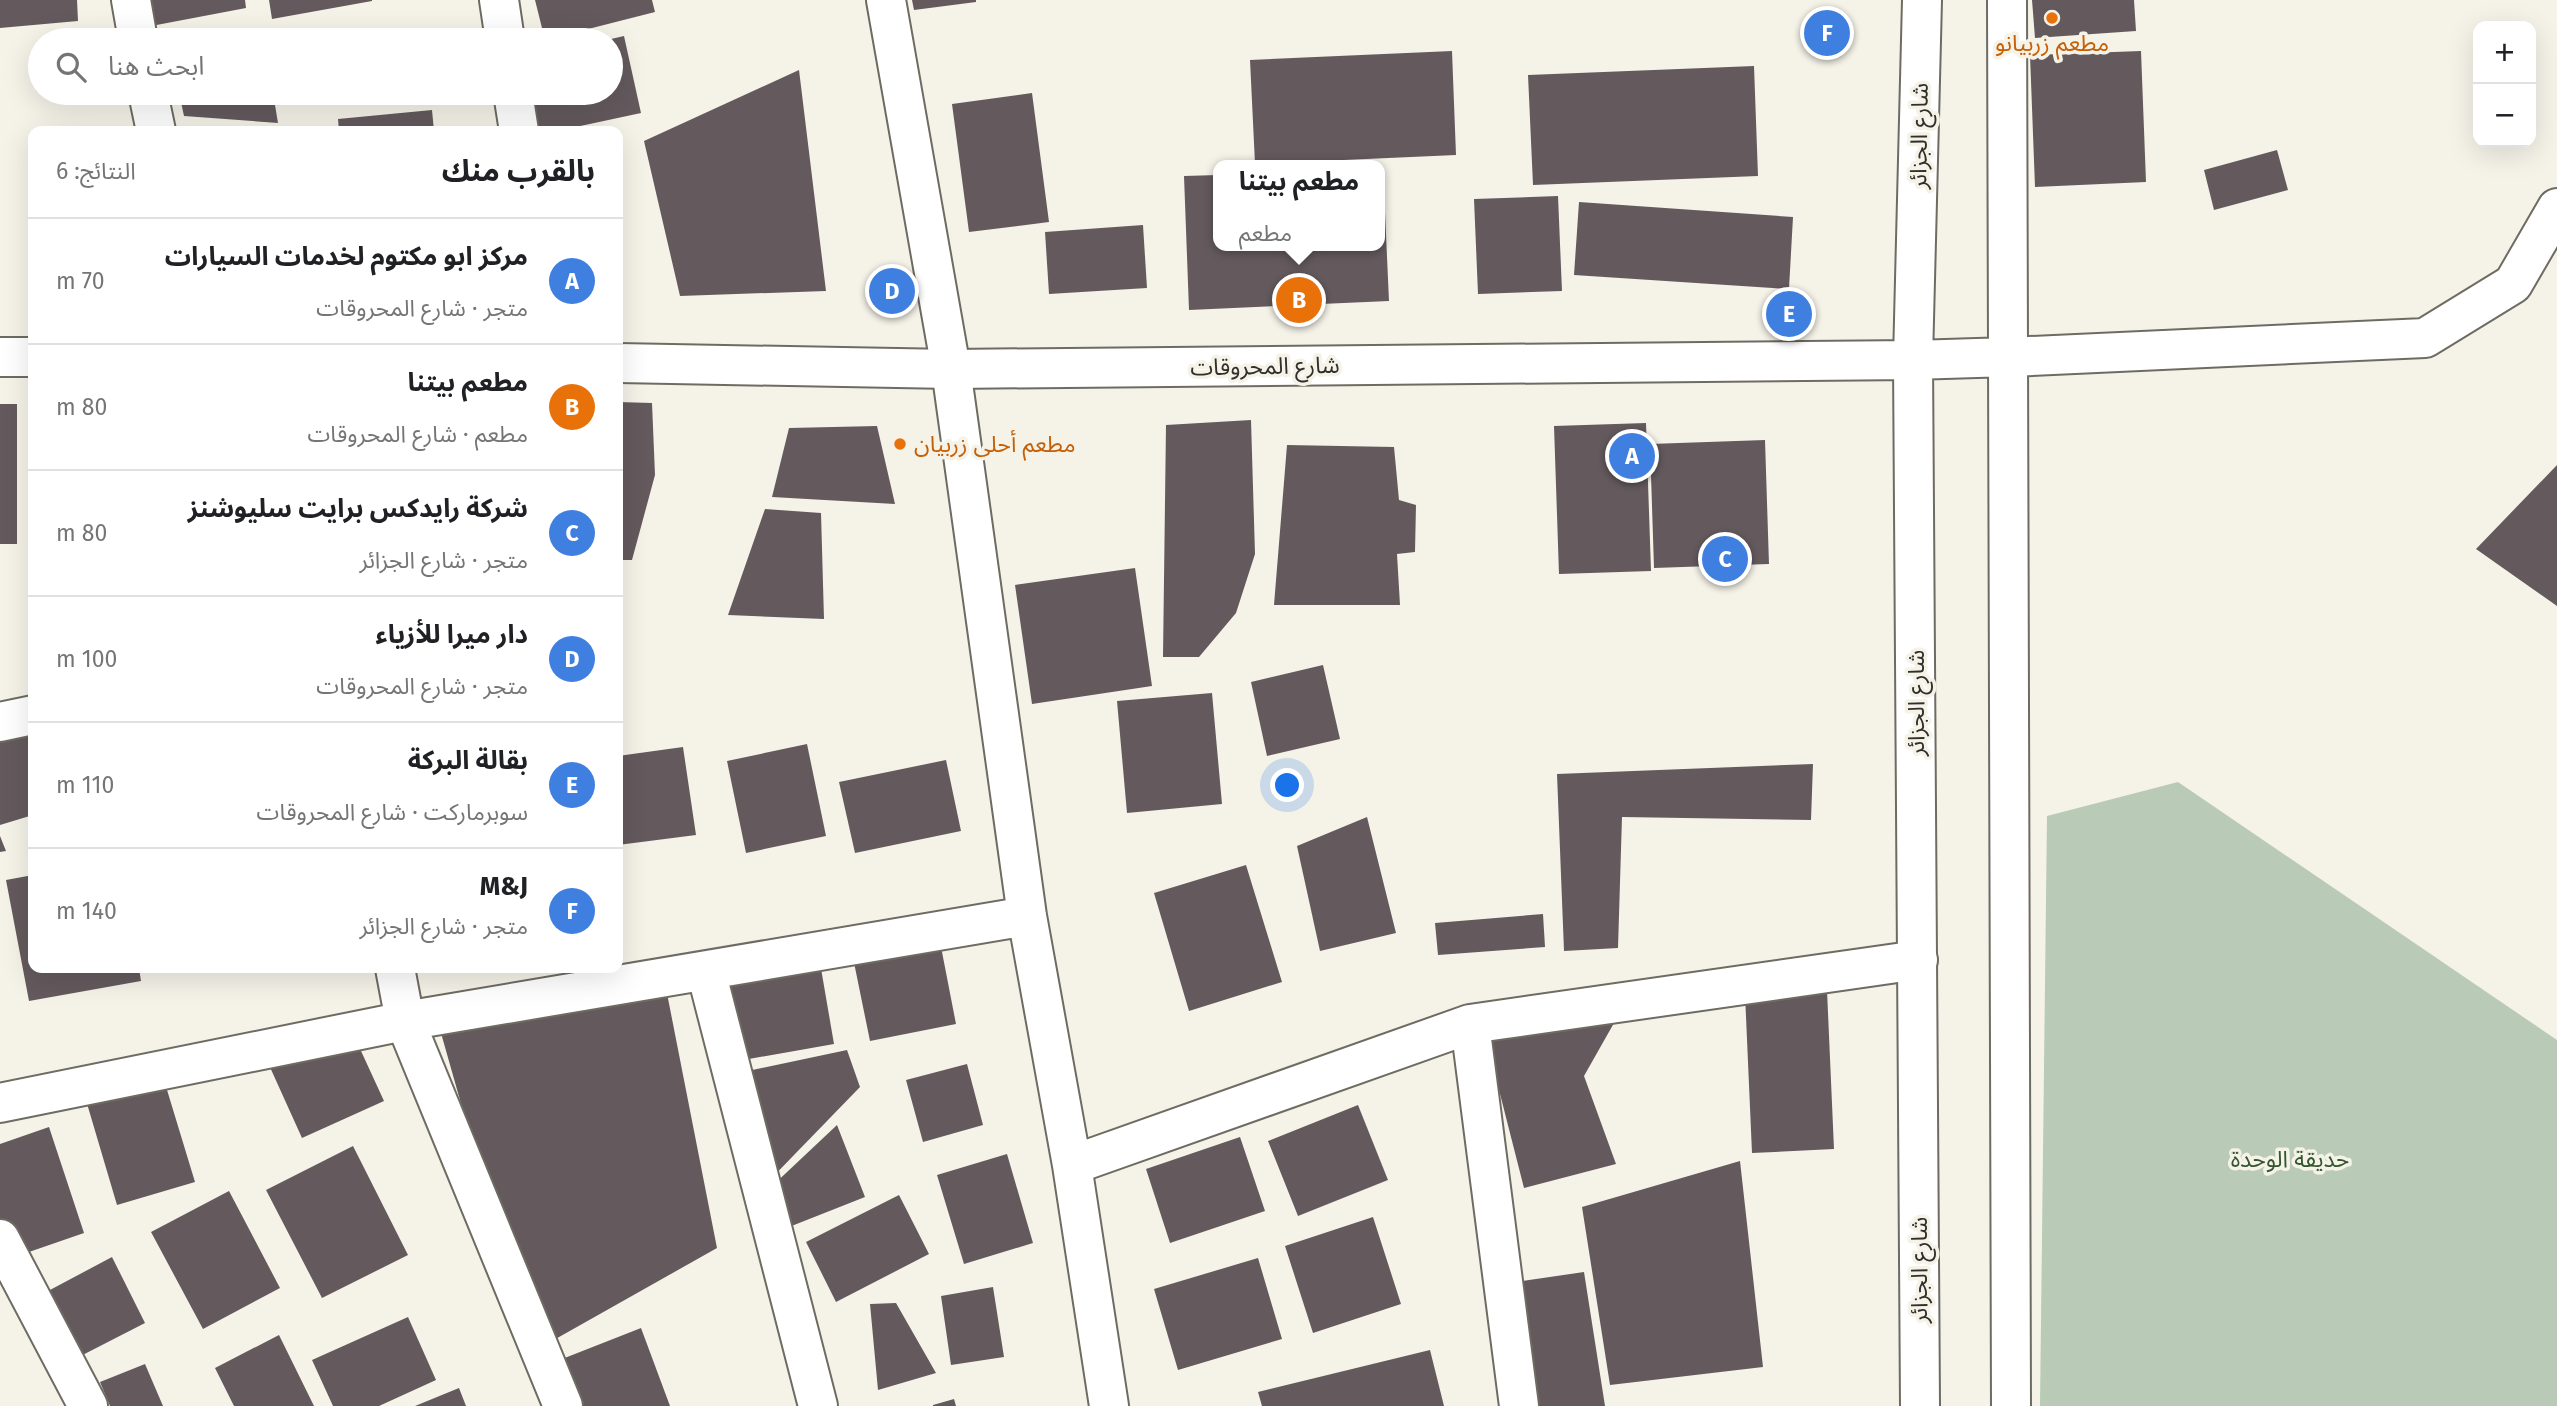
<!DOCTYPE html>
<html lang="ar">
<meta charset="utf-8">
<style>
:root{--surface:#fff;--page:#f6f6f6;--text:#202124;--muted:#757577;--line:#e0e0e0;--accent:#d93025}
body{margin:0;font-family:"Fira Sans","Noto Sans Arabic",sans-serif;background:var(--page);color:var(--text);direction:rtl}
.controls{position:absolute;right:21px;top:21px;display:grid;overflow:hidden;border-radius:14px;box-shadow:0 7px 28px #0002}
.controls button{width:63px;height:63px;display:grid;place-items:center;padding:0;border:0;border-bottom:2px solid var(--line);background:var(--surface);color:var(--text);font:35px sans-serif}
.you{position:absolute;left:1288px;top:786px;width:24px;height:24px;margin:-18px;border:5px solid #fff;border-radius:50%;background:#1a73e8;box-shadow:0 0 0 10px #1a73e833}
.badge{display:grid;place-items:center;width:46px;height:46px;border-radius:50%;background:var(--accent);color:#fff;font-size:23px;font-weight:700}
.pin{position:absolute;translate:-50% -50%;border:4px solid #fff;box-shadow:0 2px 7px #0006}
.popup{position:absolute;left:1213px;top:160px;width:172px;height:91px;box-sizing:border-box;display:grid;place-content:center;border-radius:14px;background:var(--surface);filter:drop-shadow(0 2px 5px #0005);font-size:23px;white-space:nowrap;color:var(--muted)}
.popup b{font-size:26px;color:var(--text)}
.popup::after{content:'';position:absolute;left:50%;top:100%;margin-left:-14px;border:14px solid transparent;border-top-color:var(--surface)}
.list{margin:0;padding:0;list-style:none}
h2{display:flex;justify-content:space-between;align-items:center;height:91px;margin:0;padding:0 28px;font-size:30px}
h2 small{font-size:23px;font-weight:400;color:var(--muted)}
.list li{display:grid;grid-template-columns:46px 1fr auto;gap:21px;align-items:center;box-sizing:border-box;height:126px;padding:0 28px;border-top:2px solid var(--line)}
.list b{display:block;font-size:26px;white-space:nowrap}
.list p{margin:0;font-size:23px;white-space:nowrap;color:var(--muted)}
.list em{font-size:23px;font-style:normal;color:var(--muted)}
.icon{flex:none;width:38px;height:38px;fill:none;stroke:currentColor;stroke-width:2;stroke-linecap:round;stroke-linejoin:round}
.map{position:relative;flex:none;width:2557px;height:1406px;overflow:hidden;direction:ltr}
.search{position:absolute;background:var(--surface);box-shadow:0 7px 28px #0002;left:28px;top:28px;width:595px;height:77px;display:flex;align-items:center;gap:18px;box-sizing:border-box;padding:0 24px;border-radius:38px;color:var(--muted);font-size:26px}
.panel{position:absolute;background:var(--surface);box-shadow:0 7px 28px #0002;left:28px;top:126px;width:595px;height:847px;border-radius:14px;direction:rtl}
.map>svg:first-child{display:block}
</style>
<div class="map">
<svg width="2557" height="1406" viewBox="0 0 2557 1406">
<rect width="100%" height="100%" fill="#f5f3e8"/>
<path fill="#b9cab6" d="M2178,782l379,258v366h-517l7,-590z"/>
<path fill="#645a5e" d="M0,0h77l1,21 -78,7z
M141,0h104l1,8 -100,19z
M269,0h103v1l-100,18z
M535,0h117l3,12 -110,28z
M912,0h64v2l-62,8z
M2032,0h102l2,31 -101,7z
M624,36l17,77 -84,18h-48l-8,-38h110v-54z
M1452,51l4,104 -201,9 -5,-104z
M2141,51l5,131 -111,5 -5,-132z
M1754,66l4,110 -225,9 -5,-110z
M799,70l27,221 -146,5 -36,-155z
M179,93h94l5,30 -94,-7z
M1032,93l17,129 -80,10 -17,-128z
M432,110l2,21h-95l-1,-12z
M2277,150l11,40 -74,20 -10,-40z
M1380,168h3l6,133 -200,9 -5,-134 34,-1v71h162z
M1558,196l4,95 -84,3 -4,-95z
M1579,202l214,15 -4,72 -215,-14z
M1143,225l4,63 -98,6 -4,-62z
M618,402l34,1 3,72 -23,85h-14z
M0,404h17v140h-17z
M1251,420l4,134 -19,59 -37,44h-36l3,-232z
M1646,423l5,148 -92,3 -5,-148z
M877,426l18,78 -123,-7 17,-69z
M1765,440l4,124 -115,4 -4,-124z
M1287,445l107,2 5,53 17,5 -1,47 -18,2 3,51h-126z
M2557,465v141l-81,-57z
M765,509l56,4 3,106 -96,-4z
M1135,568l17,118 -120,18 -17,-119z
M1323,665l17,74 -73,17 -16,-74z
M1212,693l10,111 -95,9 -10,-112z
M33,723v92l-33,10v-92z
M807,744l19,92 -80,17 -19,-92z
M683,747l13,88 -78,10v-89z
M946,760l15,71 -106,22 -16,-71z
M1813,764l-2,56 -189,-3 -4,131 -54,3 -7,-177z
M1367,817l29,116 -76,18 -23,-105z
M0,836l6,15 -6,1z
M1246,865l36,117 -93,29 -35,-118z
M33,875v93h106l2,13 -112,20 -23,-121z
M1543,914l2,33 -107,8 -3,-32z
M936,921l20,103 -86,17 -21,-103z
M818,951l16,93 -102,18 -16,-93z
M664,978l53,270 -165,93 -71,-167 -44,-155z
M1827,990l7,159 -82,4 -7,-159z
M1614,1023l-30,53 32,88 -92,24 -38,-149z
M350,1027l34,74 -82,37 -33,-73z
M847,1050l13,37 -98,101 -24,-115z
M157,1057l38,125 -78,23 -37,-125z
M967,1064l16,61 -60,17 -17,-62z
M1358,1105l30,75 -90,36 -30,-75z
M837,1125l28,72 -76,30 -20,-38z
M49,1127l35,106 -84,29v-118z
M1240,1137l25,74 -95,32 -24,-74z
M353,1146l55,109 -86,43 -56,-108z
M1007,1154l26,89 -69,21 -27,-89z
M1740,1161l23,206 -153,18 -28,-178z
M229,1191l51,97 -77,41 -52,-97z
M899,1195l30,59 -93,48 -30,-60z
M1373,1217l28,87 -88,29 -28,-87z
M112,1257l33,66 -78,40 -34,-64z
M1258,1258l24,81 -104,31 -24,-81z
M1584,1272l21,134h-76l-20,-123z
M993,1287l11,70 -53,8 -10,-69z
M896,1303l40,70 -58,17 -8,-86z
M408,1317l28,63 -57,26h-46l-21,-46z
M641,1328l29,78h-95l-18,-45z
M279,1335l35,71h-80l-19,-38z
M1430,1350l14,56h-182l-4,-14z
M145,1364l18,42h-53l-10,-24z
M459,1388l7,18h-51z
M954,1399l2,7h-23v-1z"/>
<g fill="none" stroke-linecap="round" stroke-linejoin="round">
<g stroke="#6e6b62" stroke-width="42">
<path id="street" d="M131,0l7,40
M499,0l6,40
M886,0l65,369 76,547 45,249 37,241
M148,93l8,38
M513,93l6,38
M2009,357l416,-19 88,-54 44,-76
M0,722l33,-7
M395,968l10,53 158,385
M706,971l112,435
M1470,1024l49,382
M0,1103l405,-82 622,-105
M1072,1165l398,-141 448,-64
M0,1239l88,167"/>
</g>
<g stroke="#6e6b62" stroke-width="42">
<path id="secondary" d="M2007,0l4,1406
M0,357h33
M618,363l333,6 962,-9 96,-3
M1920,1406l-7,-1046 9,-360"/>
</g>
<use href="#street" stroke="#fff" stroke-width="38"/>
<use href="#secondary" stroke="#fff" stroke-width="38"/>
</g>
<g fill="#e8710a" stroke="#f5f3e8" stroke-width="2.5">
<circle cx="2052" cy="18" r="7"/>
<circle cx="900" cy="444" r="7"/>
</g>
<g text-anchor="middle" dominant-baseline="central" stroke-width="7" stroke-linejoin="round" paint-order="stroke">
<g font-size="23" fill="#c56008" stroke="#f5f3e8">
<text x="2052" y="43">مطعم زربيانو</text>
<text x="914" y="444" text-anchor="start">مطعم أحلى زربيان</text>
</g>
<g font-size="23" fill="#302f2b" stroke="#f5f3e8">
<text transform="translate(1919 136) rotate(-89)">شارع الجزائر</text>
<text transform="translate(1265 366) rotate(-1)">شارع المحروقات</text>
<text transform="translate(1916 703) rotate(-90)">شارع الجزائر</text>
<text transform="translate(1919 1270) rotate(-90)">شارع الجزائر</text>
</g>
<g font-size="23" fill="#355630" stroke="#f5f3e8">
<text x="2290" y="1159">حديقة الوحدة</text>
</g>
</g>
</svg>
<div class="controls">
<button>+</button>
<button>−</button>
</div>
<div class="you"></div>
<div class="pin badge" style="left:1632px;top:456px;background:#3f7fe0">A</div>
<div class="pin badge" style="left:1299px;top:300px;background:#e8710a">B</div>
<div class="popup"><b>مطعم بيتنا</b>مطعم</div>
<div class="pin badge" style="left:1725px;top:559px;background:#3f7fe0">C</div>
<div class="pin badge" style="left:892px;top:291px;background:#3f7fe0">D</div>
<div class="pin badge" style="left:1789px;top:314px;background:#3f7fe0">E</div>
<div class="pin badge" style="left:1827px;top:33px;background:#3f7fe0">F</div>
<div class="search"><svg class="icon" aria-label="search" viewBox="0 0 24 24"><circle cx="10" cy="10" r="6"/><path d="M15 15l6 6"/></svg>ابحث هنا</div>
<section class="panel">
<h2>بالقرب منك<small>النتائج: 6</small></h2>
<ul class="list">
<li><span class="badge" style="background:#3f7fe0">A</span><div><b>مركز ابو مكتوم لخدمات السيارات</b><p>متجر · شارع المحروقات</p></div><em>70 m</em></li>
<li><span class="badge" style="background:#e8710a">B</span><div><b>مطعم بيتنا</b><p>مطعم · شارع المحروقات</p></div><em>80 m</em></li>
<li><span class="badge" style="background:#3f7fe0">C</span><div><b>شركة رايدكس برايت سليوشنز</b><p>متجر · شارع الجزائر</p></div><em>80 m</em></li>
<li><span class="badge" style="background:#3f7fe0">D</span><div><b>دار ميرا للأزياء</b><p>متجر · شارع المحروقات</p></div><em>100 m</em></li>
<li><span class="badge" style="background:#3f7fe0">E</span><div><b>بقالة البركة</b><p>سوبرماركت · شارع المحروقات</p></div><em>110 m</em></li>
<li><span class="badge" style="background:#3f7fe0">F</span><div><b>M&amp;J</b><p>متجر · شارع الجزائر</p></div><em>140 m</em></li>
</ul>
</section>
</div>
